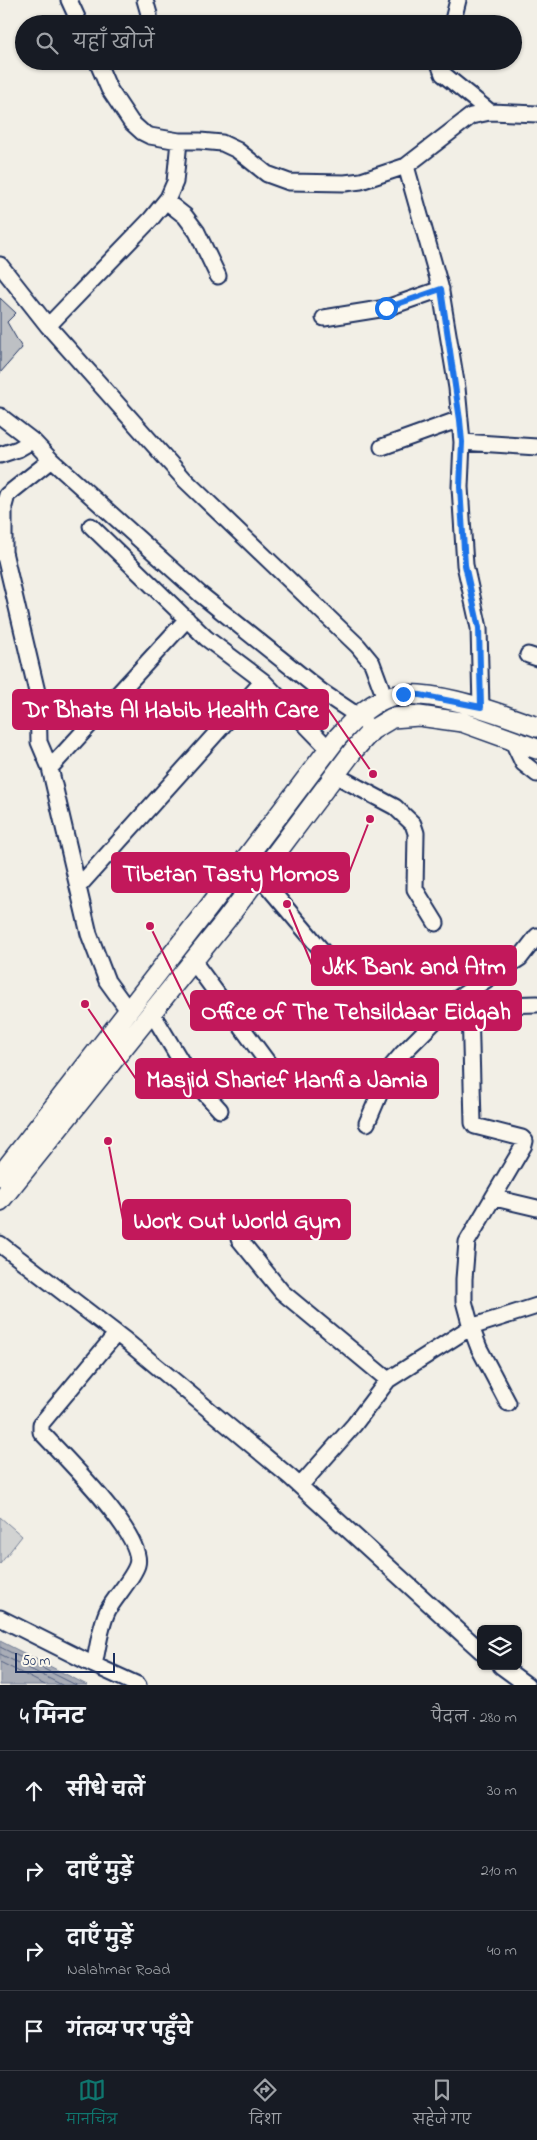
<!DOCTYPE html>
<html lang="hi">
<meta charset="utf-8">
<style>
:root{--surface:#171b24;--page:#20242c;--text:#f1f3f6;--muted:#9ea1a6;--line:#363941;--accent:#0f766e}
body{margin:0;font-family:"Indie Flower","Playpen Sans Deva",sans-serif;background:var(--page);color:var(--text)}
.controls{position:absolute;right:15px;bottom:15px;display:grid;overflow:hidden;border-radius:8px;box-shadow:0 1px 4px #0004}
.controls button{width:45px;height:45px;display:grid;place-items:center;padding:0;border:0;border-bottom:1px solid var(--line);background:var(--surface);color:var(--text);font:25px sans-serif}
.scale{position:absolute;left:15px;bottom:12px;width:100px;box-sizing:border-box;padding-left:5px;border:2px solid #1b2f5e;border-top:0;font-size:14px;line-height:18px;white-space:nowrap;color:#1b2f5e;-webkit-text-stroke:4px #fbf7ec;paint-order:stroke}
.stop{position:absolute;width:15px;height:15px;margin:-11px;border:4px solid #1a73e8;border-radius:50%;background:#fff}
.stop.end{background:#1a73e8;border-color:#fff;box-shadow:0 1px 5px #0008}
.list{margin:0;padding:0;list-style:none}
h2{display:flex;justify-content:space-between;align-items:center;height:65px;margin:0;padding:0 20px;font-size:21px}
h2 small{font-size:16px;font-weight:400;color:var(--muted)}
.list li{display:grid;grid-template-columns:32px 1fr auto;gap:15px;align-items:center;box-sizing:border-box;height:80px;padding:0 20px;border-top:1px solid var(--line)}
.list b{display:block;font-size:19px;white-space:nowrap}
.list p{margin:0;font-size:16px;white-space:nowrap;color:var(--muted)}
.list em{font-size:16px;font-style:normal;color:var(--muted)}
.icon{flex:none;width:28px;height:28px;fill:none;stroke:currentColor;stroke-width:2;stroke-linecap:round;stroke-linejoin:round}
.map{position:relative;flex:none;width:537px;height:1685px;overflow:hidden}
.search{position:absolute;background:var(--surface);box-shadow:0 1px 4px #0004;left:15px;right:15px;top:15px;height:55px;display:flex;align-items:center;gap:12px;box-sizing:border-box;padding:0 18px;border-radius:28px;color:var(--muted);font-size:19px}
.sheet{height:385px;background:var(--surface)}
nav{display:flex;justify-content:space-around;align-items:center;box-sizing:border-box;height:70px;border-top:1px solid var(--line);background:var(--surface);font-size:14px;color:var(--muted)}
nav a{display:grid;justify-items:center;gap:2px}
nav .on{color:var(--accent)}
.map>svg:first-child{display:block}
</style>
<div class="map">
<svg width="537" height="1685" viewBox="0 0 537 1685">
<rect width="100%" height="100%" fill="#f2efe6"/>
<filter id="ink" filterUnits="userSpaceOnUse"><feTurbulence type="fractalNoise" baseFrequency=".02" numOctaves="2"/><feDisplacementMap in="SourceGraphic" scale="10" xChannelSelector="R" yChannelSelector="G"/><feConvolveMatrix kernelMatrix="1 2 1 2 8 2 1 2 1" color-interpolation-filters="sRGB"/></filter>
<g filter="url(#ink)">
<path fill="#d2d3d2" stroke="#768198" d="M0,1517l22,19 -22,28z"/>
<path fill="#a9adb7" stroke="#707b93" d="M0,1641l87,44h-87z"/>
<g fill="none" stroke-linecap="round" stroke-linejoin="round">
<path stroke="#546182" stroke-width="1" d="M0,1647l76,38
M0,1654l62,31
M0,1662l45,23"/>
</g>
<path fill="#bdc0c4" stroke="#1b2f5e" d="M0,298l16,15 -9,9 15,26 -22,25z"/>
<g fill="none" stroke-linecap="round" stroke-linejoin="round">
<g stroke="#1b2f5e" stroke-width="19">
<path id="minor" d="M69,0l11,24
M145,0l4,14 -3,10
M452,24l6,-24
M97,61l12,28 22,33 11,10 8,4 29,5h21l22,2 15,7 30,24 22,8 56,1 16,-2 45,-15 65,-50 19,-4 47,2
M441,61l-1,5 3,8 47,38
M406,166l34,120 17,102 5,54 -2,45 5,78 14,63 2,79
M166,201l19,15 12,16 21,44
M0,265l48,61 137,154 173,166 14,17 13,35
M324,318l62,-10 55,-19
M48,326l103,-107 17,-21 7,-16 4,-41
M0,416l34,26 17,18 149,134 122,98 36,24 14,14
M462,442l75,5
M382,447l78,-28
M0,455l18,-6 14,-8
M91,526l115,112 57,43 66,68
M528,655l9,3
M37,692l-33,-140v-46l3,-11 44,-35
M38,698l1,44 11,26 137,-149
M512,740l11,23 14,11
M50,768l39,166 18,47 21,29
M335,775l60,32 18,17 3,9 -1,56 21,34
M259,876l76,90
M79,886l184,-205
M193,961l75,102
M462,1001l8,5 67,-2
M470,1006l3,117 2,3 47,12 3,3 -1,4 -57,97 -3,37v22l7,26 8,21 29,55
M152,1013l39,65 29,32
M367,1123l24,-56 12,-14 55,-55 62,-40 17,-22
M495,1198l42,10
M239,1239l43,53 106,88
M0,1244l125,96 165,137 191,174
M300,1486l54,-61 34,-45 83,-53 66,-21
M0,1618l94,47 44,20
M94,1665c4,-17 6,-39 14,-55 7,-13 25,-32 29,-45 9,-29 -75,-110 -96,-133v-8l75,-90
M501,1666l26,19"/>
</g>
<g stroke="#1b2f5e" stroke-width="22">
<path id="major" d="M0,1176l209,-269 128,-169c14,-15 28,-31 47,-39 36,-16 117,15 153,28
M0,1201l226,-281 127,-169 19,-21 20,-12 27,-2 43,6 75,27"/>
</g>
<use href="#minor" stroke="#fbf7ec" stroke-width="15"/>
<use href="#major" stroke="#fbf7ec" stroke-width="19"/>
</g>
</g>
<g fill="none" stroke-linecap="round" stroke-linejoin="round" filter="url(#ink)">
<path stroke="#1a73e8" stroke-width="6" d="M386,308l55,-19 19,131 2,22 -2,45 5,78 14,63 2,79 -61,-12 -17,-1"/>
</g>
<path fill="none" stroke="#c2185b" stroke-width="2" d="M373 774L328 709M370 819L349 873M287 904L312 965M150 926L191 1010M85 1004L136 1079M108 1141L123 1220"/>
<g fill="#c2185b" stroke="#fbf7ec" stroke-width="2">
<circle cx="373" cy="774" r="5"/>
<circle cx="370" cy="819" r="5"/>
<circle cx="287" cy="904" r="5"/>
<circle cx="150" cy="926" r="5"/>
<circle cx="85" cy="1004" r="5"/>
<circle cx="108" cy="1141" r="5"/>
</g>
<g fill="#c2185b" stroke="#c2185b" stroke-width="2">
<rect x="13" y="690" width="315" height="39" rx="5"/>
<rect x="112" y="853" width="237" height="39" rx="5"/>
<rect x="312" y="946" width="204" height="39" rx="5"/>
<rect x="191" y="991" width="330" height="39" rx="5"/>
<rect x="136" y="1059" width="302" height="39" rx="5"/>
<rect x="123" y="1200" width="227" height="39" rx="5"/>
</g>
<g font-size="24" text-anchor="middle" font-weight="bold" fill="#fff">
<text x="171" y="717">Dr Bhats Al Habib Health Care</text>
<text x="231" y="881">Tibetan Tasty Momos</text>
<text x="414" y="974">J&amp;K Bank and Atm</text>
<text x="356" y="1019">Office of The Tehsildaar Eidgah</text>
<text x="287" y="1087">Masjid Sharief Hanfia Jamia</text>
<text x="237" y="1228">Work Out World Gym</text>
</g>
</svg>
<div class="controls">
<button><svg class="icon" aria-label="layers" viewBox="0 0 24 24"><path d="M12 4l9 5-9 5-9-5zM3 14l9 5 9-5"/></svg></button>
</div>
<div class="scale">50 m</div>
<div class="stop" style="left:386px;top:308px"></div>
<div class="stop end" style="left:403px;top:694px"></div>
<div class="search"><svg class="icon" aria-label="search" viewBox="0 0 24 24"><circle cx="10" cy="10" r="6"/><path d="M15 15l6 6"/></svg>यहाँ खोजें</div>
</div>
<section class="sheet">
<h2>4 मिनट<small>पैदल · 280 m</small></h2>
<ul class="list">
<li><svg class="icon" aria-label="ahead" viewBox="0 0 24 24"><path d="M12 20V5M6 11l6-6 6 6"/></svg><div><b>सीधे चलें</b></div><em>30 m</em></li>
<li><svg class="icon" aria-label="right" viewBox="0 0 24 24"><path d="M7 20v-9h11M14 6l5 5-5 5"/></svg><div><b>दाएँ मुड़ें</b></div><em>210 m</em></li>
<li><svg class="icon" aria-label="right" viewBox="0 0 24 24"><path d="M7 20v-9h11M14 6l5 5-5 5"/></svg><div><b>दाएँ मुड़ें</b><p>Nalahmar Road</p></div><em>40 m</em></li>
<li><svg class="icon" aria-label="arrive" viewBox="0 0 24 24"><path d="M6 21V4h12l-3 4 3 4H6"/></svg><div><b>गंतव्य पर पहुँचे</b></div></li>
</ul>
</section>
<nav>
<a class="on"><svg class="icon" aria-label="map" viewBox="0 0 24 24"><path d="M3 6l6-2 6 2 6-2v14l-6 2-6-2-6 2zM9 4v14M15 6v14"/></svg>मानचित्र</a>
<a><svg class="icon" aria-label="directions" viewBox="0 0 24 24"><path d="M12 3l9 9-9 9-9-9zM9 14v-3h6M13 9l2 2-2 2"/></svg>दिशा</a>
<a><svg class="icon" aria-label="saved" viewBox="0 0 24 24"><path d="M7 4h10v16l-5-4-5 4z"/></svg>सहेजे गए</a>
</nav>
